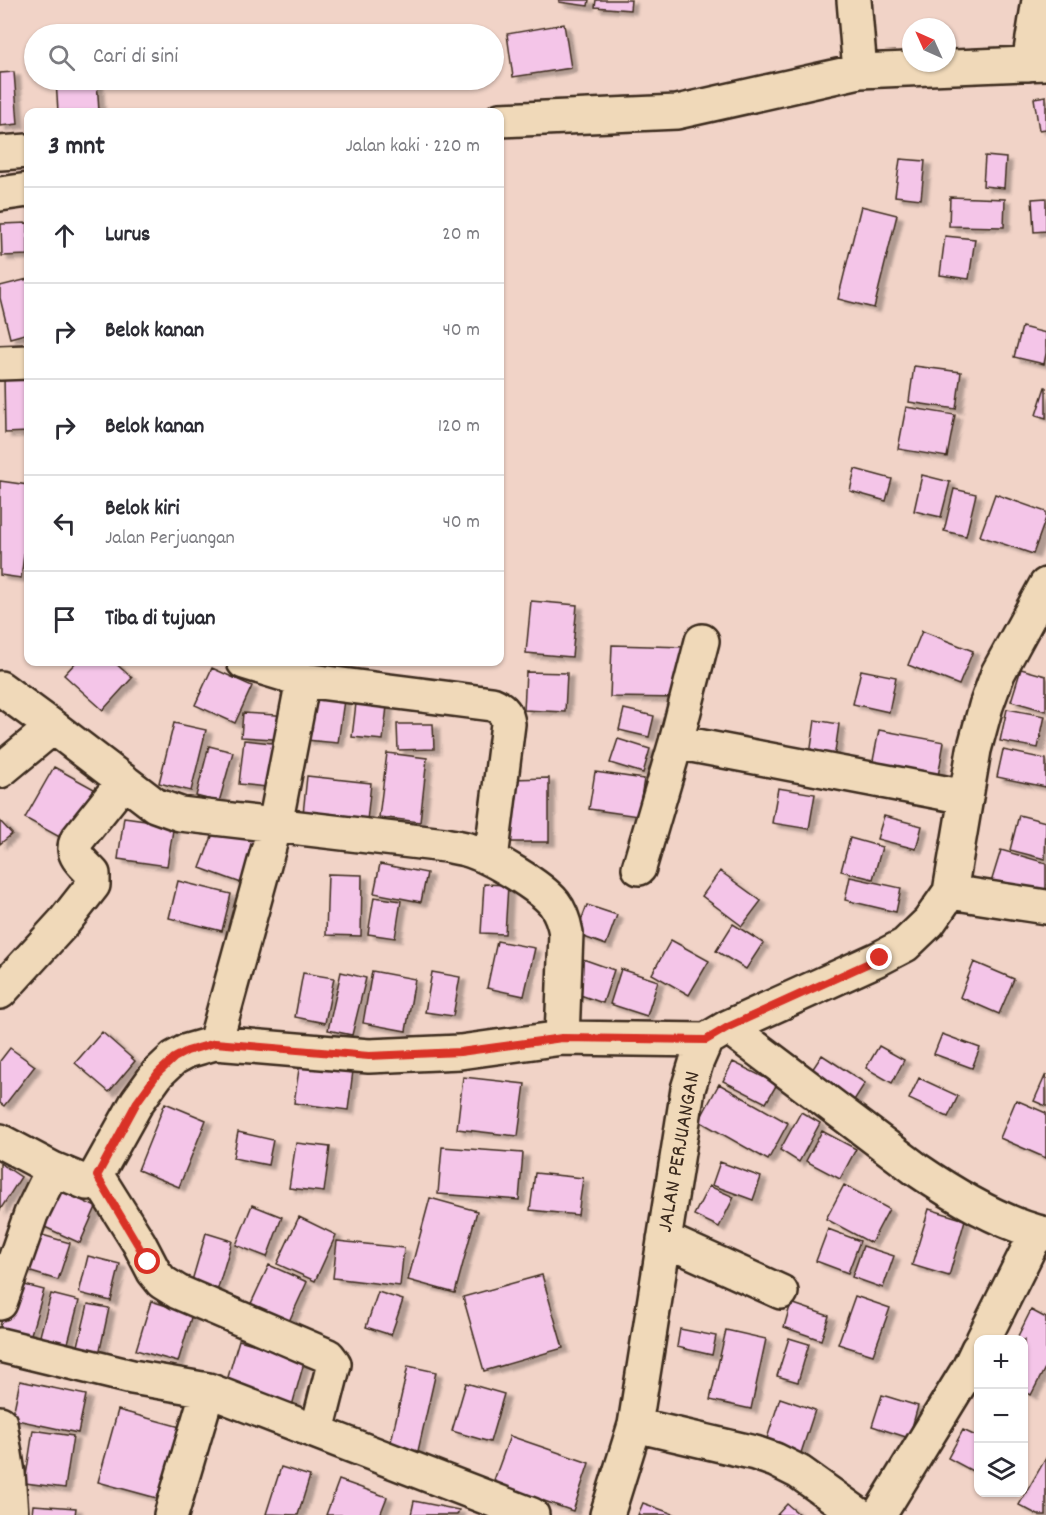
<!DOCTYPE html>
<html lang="id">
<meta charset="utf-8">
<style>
:root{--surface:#fff;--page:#f2f2f3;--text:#2b2b33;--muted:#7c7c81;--line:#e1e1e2}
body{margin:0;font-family:Dekko,sans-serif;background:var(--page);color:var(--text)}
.controls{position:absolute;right:18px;bottom:18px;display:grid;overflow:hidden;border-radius:12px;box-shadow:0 2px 4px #0004}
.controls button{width:54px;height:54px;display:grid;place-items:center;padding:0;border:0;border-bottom:2px solid var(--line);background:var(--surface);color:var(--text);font:30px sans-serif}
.compass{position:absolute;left:902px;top:18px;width:54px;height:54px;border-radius:50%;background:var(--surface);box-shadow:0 2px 4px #0004;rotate:315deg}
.stop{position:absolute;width:18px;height:18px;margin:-14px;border:4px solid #d93025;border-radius:50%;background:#fff}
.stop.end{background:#d93025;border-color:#fff;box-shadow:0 2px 6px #0008}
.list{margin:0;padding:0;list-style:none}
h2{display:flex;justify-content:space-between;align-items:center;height:78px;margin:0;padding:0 24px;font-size:26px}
h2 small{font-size:20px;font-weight:400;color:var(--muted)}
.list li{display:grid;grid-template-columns:39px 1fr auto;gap:18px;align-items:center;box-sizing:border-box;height:96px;padding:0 24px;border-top:2px solid var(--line)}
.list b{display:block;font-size:22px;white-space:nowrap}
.list p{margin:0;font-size:20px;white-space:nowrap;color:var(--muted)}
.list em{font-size:20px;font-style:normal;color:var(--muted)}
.icon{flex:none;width:33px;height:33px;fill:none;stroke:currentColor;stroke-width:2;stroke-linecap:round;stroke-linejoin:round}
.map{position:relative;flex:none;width:1046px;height:1515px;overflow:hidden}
.search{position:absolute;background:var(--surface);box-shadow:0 2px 4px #0004;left:24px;top:24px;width:480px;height:66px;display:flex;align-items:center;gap:15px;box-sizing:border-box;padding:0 21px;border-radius:33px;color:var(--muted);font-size:22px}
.panel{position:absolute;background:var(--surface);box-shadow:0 2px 4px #0004;left:24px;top:108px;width:480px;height:558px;border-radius:12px}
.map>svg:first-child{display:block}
</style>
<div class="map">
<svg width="1046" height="1515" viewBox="0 0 1046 1515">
<defs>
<filter id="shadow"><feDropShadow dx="6" dy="4" stdDeviation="1.5" flood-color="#0004"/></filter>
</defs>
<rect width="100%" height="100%" fill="#f1d3c7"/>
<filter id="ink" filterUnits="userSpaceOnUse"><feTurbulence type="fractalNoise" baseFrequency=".0167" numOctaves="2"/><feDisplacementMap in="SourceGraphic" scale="12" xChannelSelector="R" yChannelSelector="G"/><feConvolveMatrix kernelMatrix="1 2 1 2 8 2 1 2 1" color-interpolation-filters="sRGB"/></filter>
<g filter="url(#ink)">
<path fill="#f4c5e8" stroke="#3b2a1e" stroke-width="1.5" filter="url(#shadow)" d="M559,0h30l-1,6 -29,-4z
M596,0h35l-1,10 -35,-3z
M564,24l7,44 -58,9 -6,-43z
M14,72l4,52 -18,2v-53z
M56,80h41l2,32h-41z
M1046,96v33l-7,1 -5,-32z
M985,156l21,2 -2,30 -21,-2z
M900,159l25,2 -4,38 -26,-3z
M950,197l55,2 -1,28 -55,-1z
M1046,198v33l-12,1 -2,-33z
M861,206l36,9 -23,93 -36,-9z
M28,223v32l-26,1 -1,-32z
M945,236l30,3 -6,40 -29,-4z
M28,279v54l-18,5 -10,-40v-12z
M1022,327l24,6v21l-2,10 -30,-7z
M914,366l47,6 -5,37 -47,-7z
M4,376h24v56l-23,1z
M1045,387h1v31l-10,-3z
M906,407l49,8 -8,42 -49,-8z
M855,469l37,10 -6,22 -36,-10z
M922,475l28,7 -9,35 -27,-6z
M0,481l28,4v39l-7,54 -21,-3z
M954,489l22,5 -10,42 -22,-5z
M995,494l51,18v6l-13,36 -53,-18z
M531,601l46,4 -5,52 -46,-4z
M922,631l51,20 -14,34 -51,-20z
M612,645l73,2 -1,51 -74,-1z
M76,662h38l18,16 -29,32 -39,-35z
M212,668l40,18 -17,37 -40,-18z
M1021,669l25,7v35l-35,-10z
M861,670l35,7 -7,35 -36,-8z
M526,672l41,1 -2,39 -41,-2z
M357,695l31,3 -5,42 -31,-3z
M311,697l33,3 -6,43 -32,-3z
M624,709l30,7 -5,21 -30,-7z
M1007,709l38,7 -7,32 -38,-7z
M243,713l49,3 -2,24 -49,-3z
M815,720l24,4 -6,42 -24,-4z
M174,723l32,7 -15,61 -32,-8z
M397,724h36l1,25 -36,1z
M879,730l65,12 -8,46 -66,-12z
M618,739l32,10 -7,24 -33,-10z
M244,740l37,4 -5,44 -37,-4z
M209,746l24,6 -14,50 -23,-6z
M1003,750l43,9v28l-49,-10z
M387,753l40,5 -7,64 -41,-5z
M54,767l40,22 -29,51 -40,-22z
M595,772l49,7 -6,37 -49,-7z
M307,776l64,7 -4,38 -64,-7z
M549,778v64h-39l1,-63z
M778,788l37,6 -6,35 -37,-6z
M1019,815l27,7 -1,37 -35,-9z
M884,816l38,10 -6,23 -39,-10z
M124,817l50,7 -7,42 -49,-7z
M0,821l12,13 -12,10z
M216,826l43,15 -15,43 -44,-16z
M850,838l32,9 -9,32 -32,-8z
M1001,850l45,13v30l-57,-4z
M380,864l47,9 -6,29 -47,-9z
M720,871l41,30 -19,25 -40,-30z
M328,874l34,1 -1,61 -35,-1z
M850,877l51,11 -5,24 -51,-12z
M178,881l53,13 -9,37 -53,-13z
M484,884l24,1 -3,49 -24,-1z
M374,897l27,4 -6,37 -27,-4z
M587,905l30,10 -11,30 -30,-11z
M733,924l30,19 -17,26 -30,-18z
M671,940l38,21 -20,34 -37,-21z
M497,941l38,7 -11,48 -37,-8z
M580,958l34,12 -11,33 -34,-12z
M974,962l40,17 -15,35 -39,-17z
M621,969l37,12 -11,35 -37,-12z
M372,971l43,8 -9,52 -43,-8z
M341,972l25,6 -14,57 -24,-5z
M432,972l28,5 -7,39 -28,-4z
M303,973l31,5 -9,45 -30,-6z
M102,1032l33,29 -26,31 -34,-29z
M942,1034l38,14 -8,20 -38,-14z
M879,1046l25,14 -12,23 -26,-15z
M10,1048l25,18 -31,40 -4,-3v-42z
M822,1055l43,28 -14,22 -43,-29z
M301,1056l53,7 -6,47 -54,-7z
M733,1062l44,22 -11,19 -43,-22z
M1046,1074v32l-12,-5z
M463,1077l62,7 -7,52 -61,-7z
M919,1078l39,18 -10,21 -39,-18z
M719,1084l69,39 -20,37 -69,-39z
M1016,1100l30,13v45l-46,-20z
M165,1103l41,17 -27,67 -41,-17z
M801,1112l19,11 -21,39 -19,-12z
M822,1131l34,18 -16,30 -34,-18z
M238,1132l35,8 -5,25 -35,-7z
M296,1143l34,4 -6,45 -35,-4z
M442,1147l81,6 -4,47 -81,-6z
M720,1162l41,15 -8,23 -41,-15z
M0,1163l21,14 -21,33z
M535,1173l48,5 -5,37 -48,-5z
M844,1185l45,24 -18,34 -45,-24z
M709,1186l25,11 -15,30 -25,-12z
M52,1187l44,20 -16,36 -44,-20z
M430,1198l47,13 -22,82 -47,-13z
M252,1205l30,12 -15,40 -31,-12z
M929,1209l36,11 -16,56 -37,-11z
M299,1217l37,18 -21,46 -38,-17z
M828,1229l32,12 -12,32 -32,-12z
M32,1232l38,11 -12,37 -37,-11z
M206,1233l26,8 -17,57 -26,-7z
M337,1241l67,7 -4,38 -67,-8z
M863,1246l31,10 -11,32 -31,-11z
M88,1256l32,8 -9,37 -32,-8z
M269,1265l38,17 -21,46 -38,-18z
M542,1275l21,73 -79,23 -21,-74z
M13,1282l31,8 -15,51 -29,-9v-6z
M378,1292l25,8 -12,35 -25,-8z
M51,1294l28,7 -15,57 -28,-7z
M855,1296l35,12 -17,47 -35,-11z
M151,1301l41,13 -14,48 -42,-12z
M791,1303l38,13 -8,24 -37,-13z
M88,1304l21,4 -11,51 -22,-5z
M1031,1310l15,8v48l-15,29 -7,-4v-51h-8z
M680,1329l36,7 -4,19 -35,-8z
M726,1330l40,9 -15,70 -41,-9z
M789,1338l20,6 -11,38 -21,-6z
M239,1340l66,19 -15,54 -67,-19z
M408,1366l28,6 -18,79 -28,-5z
M20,1381l66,14 -8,38 -66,-14z
M466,1383l38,11 -14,48 -38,-11z
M882,1395l36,11 -9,32 -37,-12z
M780,1398l35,12 -16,49 -35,-11z
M118,1410l66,18 -20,72 -66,-18z
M33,1430l40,6 -8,52 -40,-5z
M963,1430l15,7v37l-30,-16z
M510,1436l79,27 -16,48 -80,-28z
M1046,1458v57h-8l-19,-10z
M281,1467l29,9 -12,39 -32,-1z
M339,1480l48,17 -7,18h-54z
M414,1501l45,9 -2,5h-46z
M643,1503l33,12h-38z
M787,1504l13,11h-23z
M33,1505l43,3 -1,7h-43z"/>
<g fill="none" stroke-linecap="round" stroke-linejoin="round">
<g stroke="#3b2a1e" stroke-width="38">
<path id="minor" d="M854,0l6,71
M1029,64l10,-64
M500,120l177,-8 183,-41 186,-8
M0,153l28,-2
M0,194l28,-4
M0,363l28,-1
M244,662l59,18 189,24c10,4 15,9 16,20l-17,135
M0,688l53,39
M676,742l290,55
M0,771l53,-44 102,78 25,9 265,31c9,2 19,3 27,6 21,7 68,35 82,52 7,9 10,19 12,30l-4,105
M639,868l37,-126 26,-101
M950,892l96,15
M0,992l64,-70 29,-37v-11c-10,-11 -23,-19 -16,-34l47,-59
M728,1027l188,142c38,26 85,55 130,65
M215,1043l60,-218 28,-145
M0,1141l53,28
M97,1176l42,67 15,29 8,10 16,10 150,64 6,8 -17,67
M664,1239l117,53
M0,1303l31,-89 22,-45 34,14 6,-2 44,-79 21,-29 16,-15 13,-7 28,-8 154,13 91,-4 102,-14 144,2
M983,1340l54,-108
M0,1345l132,32 76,13 324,125
M0,1423l8,50 3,42
M635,1425l120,28 20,7 24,12 60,43
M171,1515l37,-125
M607,1515l28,-90 53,-336 8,-26 10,-23 22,-13 152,-69 25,-13 24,-23 21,-30 24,-142 12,-44 12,-33 48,-88
M879,1515l90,-147 9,-19"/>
</g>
<use href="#minor" stroke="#f0d9b9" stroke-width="33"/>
</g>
</g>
<g fill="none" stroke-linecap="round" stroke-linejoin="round" filter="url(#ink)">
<path stroke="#d93025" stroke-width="8" d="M148,1262l-51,-86 40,-74 21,-29 16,-15 13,-7 28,-8 154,13 91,-4 102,-14 144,2 22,-13 152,-69"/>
</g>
<g text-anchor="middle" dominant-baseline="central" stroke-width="4.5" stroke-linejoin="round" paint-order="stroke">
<g font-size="22" fill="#3b2a1e" stroke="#f0d9b9">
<text transform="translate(680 1152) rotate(-80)">JALAN PERJUANGAN</text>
</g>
</g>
</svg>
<div class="controls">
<button>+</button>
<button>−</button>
<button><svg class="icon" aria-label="layers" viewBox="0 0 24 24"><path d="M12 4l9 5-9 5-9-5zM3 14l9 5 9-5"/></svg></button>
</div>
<svg class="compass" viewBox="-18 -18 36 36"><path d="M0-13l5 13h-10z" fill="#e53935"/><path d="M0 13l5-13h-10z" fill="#7c7c81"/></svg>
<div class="stop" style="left:148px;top:1262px"></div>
<div class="stop end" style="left:880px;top:958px"></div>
<div class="search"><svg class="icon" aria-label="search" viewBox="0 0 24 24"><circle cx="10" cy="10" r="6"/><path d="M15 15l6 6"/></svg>Cari di sini</div>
<section class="panel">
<h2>3 mnt<small>Jalan kaki · 220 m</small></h2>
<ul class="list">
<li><svg class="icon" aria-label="ahead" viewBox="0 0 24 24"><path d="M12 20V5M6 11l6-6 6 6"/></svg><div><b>Lurus</b></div><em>20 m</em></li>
<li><svg class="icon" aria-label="right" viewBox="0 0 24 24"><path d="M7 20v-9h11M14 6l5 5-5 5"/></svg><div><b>Belok kanan</b></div><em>40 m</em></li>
<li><svg class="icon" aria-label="right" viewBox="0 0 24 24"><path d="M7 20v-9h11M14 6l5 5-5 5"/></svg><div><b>Belok kanan</b></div><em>120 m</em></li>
<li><svg class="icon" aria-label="left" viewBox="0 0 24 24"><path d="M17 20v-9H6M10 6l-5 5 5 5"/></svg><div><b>Belok kiri</b><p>Jalan Perjuangan</p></div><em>40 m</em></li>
<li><svg class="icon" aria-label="arrive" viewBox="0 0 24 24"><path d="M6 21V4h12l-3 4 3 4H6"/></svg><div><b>Tiba di tujuan</b></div></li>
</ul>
</section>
</div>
